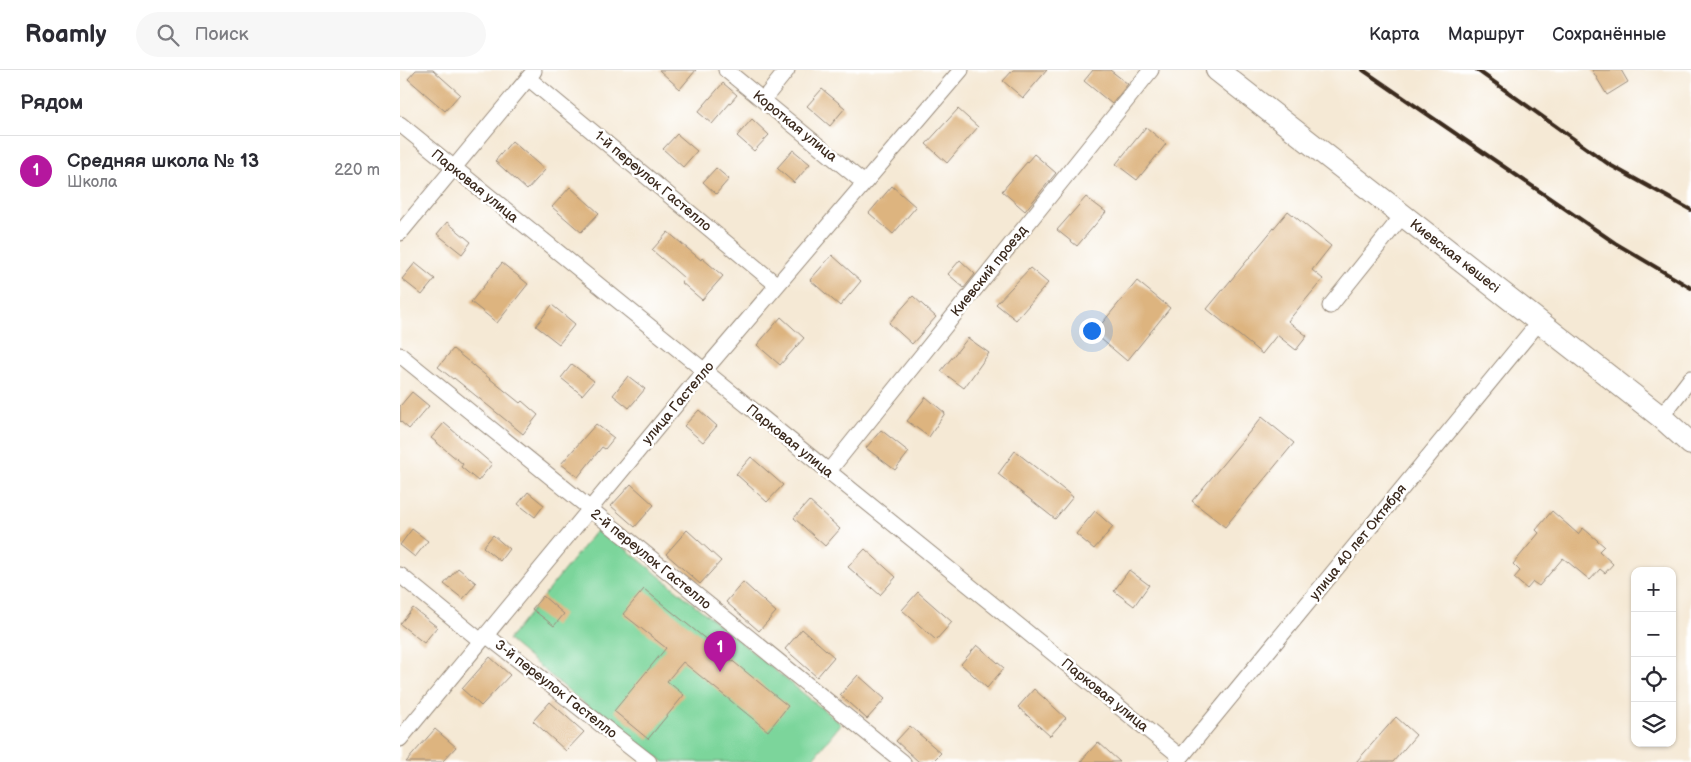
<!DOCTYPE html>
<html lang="ru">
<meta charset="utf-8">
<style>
:root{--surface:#fff;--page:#f7f7f7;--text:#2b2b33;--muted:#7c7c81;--line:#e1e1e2;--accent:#b5179e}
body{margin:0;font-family:"Balsamiq Sans",sans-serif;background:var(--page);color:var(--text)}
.controls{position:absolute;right:15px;bottom:15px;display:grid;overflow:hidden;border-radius:10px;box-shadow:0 1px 4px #0004}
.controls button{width:45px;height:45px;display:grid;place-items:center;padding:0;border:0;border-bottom:1px solid var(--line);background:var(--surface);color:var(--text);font:25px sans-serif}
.you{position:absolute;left:691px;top:260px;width:18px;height:18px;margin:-12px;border:4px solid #fff;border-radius:50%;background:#1a73e8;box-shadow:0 0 0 8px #1a73e833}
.badge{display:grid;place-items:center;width:32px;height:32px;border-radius:50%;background:var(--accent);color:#fff;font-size:16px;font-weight:700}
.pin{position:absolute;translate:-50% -41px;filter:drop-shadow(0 1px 2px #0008)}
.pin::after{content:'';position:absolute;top:26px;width:18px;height:15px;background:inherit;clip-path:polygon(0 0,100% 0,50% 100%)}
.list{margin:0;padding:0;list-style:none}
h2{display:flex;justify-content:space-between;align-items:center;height:65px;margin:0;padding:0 20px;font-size:21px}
h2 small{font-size:16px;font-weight:400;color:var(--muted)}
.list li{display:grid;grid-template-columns:32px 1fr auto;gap:15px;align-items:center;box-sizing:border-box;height:70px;padding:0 20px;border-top:1px solid var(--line)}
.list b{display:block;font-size:19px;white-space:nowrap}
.list p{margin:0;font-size:16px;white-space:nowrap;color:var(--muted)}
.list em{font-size:16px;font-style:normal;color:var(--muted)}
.icon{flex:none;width:28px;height:28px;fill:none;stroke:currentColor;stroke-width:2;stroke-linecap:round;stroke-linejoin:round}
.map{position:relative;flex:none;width:1291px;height:692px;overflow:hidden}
header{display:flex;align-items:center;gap:30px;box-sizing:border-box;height:70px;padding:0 25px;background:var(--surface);border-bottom:1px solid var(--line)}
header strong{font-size:24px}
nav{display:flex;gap:28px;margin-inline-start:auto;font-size:18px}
.search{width:350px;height:45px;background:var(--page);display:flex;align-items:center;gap:12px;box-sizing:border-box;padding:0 18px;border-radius:28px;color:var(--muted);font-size:19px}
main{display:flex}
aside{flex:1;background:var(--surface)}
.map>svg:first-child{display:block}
</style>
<header>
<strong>Roamly</strong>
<div class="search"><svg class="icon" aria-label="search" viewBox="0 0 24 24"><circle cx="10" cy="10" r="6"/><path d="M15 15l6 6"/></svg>Поиск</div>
<nav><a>Карта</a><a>Маршрут</a><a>Сохранённые</a></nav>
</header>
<main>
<aside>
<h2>Рядом<small></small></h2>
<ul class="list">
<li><span class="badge">1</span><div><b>Средняя школа № 13</b><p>Школа</p></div><em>220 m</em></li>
</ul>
</aside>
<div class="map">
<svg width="1291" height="692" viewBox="0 0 1291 692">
<rect width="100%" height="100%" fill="#fff"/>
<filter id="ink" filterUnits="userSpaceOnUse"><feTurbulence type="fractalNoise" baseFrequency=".02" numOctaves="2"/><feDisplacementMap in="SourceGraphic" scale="10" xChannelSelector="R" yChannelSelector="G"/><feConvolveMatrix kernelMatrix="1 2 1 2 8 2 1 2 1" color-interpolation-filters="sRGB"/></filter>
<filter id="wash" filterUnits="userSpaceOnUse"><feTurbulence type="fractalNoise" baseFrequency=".0096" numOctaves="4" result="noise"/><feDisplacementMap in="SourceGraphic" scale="20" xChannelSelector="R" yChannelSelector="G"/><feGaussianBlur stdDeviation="1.12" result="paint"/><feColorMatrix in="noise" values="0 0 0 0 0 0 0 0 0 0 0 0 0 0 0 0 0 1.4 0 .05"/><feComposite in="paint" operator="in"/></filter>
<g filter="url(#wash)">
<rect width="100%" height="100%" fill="#f5e9d5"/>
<path fill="#7cd59b" stroke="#5c805c" d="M199,457l242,197 -31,38h-146l-8,-6h-9l-139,-116z"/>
<g id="blocks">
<path fill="#ddb47f" d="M16,0h17l27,24 -15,17 -37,-32z
M259,0h37l-16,19z
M613,0h34l-24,28 -20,-17z
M693,0h17l18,14 -16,20 -28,-23z
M1192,0h29l7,12 -21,13z
M323,13l14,12 -25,29 -14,-12z
M422,19l23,19 -15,18 -23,-20z
M558,39l20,18 -31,36 -21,-19z
M352,49l17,16 -15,16 -17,-15z
M746,57l20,17 -29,36 -21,-16z
M277,64l20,17 -14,16 -20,-18z
M112,71l33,29 -18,20 -32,-29z
M393,80l17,14 -16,19 -17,-15z
M634,84l22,19 -31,38 -23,-20z
M316,98l13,11 -13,15 -13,-12z
M492,116l24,21 -23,27 -24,-21z
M170,117l29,26 -18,19 -29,-25z
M686,127l20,15 -29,34 -20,-16z
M888,141l43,35 -19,24 11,9 -35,42 19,15 -11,14 -19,-15 -15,19 -55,-45z
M47,152l24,20 -9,12 -25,-20z
M268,162l33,28 1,-2 21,18 -21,24 -21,-18 3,-4 -32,-28z
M432,185l29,26 -21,25 -30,-26z
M560,190l15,14 -11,14 -16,-14z
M15,193l20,16 -13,16 -20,-16z
M102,193l26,21 -31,39 -26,-21z
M630,198l18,15 -32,37 -20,-16z
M737,211l33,27 -43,53 -33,-28z
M513,226l23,21 -24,27 -23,-21z
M152,235l23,19 -16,20 -23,-18z
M381,247l23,21 -24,27 -23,-20z
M568,268l21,15 -25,35 -23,-17z
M53,279l67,54 2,-2 16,14 -15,19 -69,-56 -1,1 -15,-12z
M172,294l22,17 -12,14 -21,-17z
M228,306l17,13 -16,19 -16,-13z
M12,322l17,14 -20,23 -9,-8v-15z
M526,327l19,16 -16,24 -22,-16z
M299,340l18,16 -14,16 -19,-16z
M862,347l32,26 -69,84 -33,-26z
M44,353l48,41 -14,17 -17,-14 2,-3 -32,-26z
M196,354l18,14 -9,11 -3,-2 -24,30 -17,-13z
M481,360l28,22 -14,18 -29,-22z
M615,381l58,46 -18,22 -57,-45z
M351,387l32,28 -16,17 -31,-28z
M231,414l23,21 -19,22 -24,-21z
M128,422l16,13 -9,12 -17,-13z
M409,431l31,28 -15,17 -31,-28z
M695,441l18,16 -19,22 -18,-15z
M1152,441l26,23 5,-6 21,18 -5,5 14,13 -8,9 -5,-4 -10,11 -27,-22 -24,28 -6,-4 -6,7 -13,-11 6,-7 -7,-7 26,-31 -3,-3z
M12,459l16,12 -13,16 -15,-12z
M287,460l34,31 -21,23 -34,-30z
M93,465l16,14 -9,12 -17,-14z
M465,479l31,28 -16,18 -32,-28z
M58,498l18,15 -13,16 -19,-15z
M729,500l20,15 -15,21 -20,-15z
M343,512l33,30 -17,19 -33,-29z
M244,519l144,117 -20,25 -85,-69 -16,19 17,14 -36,44 -34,-28 52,-63 -43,-34z
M518,522l34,30 -16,18 -34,-30z
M143,526l21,18 -10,12 -22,-17z
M13,538l24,19 -13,16 -24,-19z
M402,559l32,28 -17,20 -32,-28z
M577,575l27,23 -17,20 -26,-24z
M90,587l20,18 -29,31 -19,-17z
M458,605l27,24 -18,20 -27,-24z
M634,619l32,29 -16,18 -32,-29z
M150,632l34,30 -18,19 -33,-30z
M996,647l20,18 -23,27h-37z
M510,656l31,27 -9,9h-13l-23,-21z
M35,659l21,18 -14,15h-36z
M698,672l22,20h-40z"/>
</g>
</g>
<g filter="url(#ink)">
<use href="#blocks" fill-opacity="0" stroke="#988a7a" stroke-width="1"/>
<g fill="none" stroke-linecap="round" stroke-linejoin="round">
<g stroke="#988a7a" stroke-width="17">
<path id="minor" d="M326,0l138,113
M128,8l249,207
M363,30l24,-30
M0,54l781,633
M0,163l134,-162
M930,236l73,-91
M0,285l503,407
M1261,347l30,-39
M428,402l323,-402
M0,505l81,66
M86,565l163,127
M0,669l304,-368 257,-301
M777,692l362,-440"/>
</g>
<g stroke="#988a7a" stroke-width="24">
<path id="highway" d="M817,0l444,347 30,27"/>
</g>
<use href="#minor" stroke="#fff" stroke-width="15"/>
<use href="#highway" stroke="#fff" stroke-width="22"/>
<path stroke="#3b2a1e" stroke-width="4" d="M963,0l252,173 76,45
M1077,0l133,95 81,45"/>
</g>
</g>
<g text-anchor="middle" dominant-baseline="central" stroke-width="5" stroke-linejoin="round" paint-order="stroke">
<g font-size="14" fill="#3b2a1e" stroke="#fff">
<text transform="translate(395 56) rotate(39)">Короткая улица</text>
<text transform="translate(253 111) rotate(40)">1-й переулок Гастелло</text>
<text transform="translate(75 116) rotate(39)">Парковая улица</text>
<text transform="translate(1055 186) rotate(38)">Киевская көшесі</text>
<text transform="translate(589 201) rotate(-51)">Киевский проезд</text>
<text transform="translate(278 333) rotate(-50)">улица Гастелло</text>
<text transform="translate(390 371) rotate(39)">Парковая улица</text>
<text transform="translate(958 472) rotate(-51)">улица 40 лет Октября</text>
<text transform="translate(251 489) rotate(39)">2-й переулок Гастелло</text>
<text transform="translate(156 619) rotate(38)">3-й переулок Гастелло</text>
<text transform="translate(705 625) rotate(39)">Парковая улица</text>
</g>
</g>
</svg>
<div class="controls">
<button>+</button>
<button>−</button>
<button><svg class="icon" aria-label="locate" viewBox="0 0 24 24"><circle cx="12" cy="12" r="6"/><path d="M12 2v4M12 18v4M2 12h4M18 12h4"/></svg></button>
<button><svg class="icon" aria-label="layers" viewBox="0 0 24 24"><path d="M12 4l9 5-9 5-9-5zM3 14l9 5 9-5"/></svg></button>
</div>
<div class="you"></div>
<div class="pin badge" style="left:320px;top:602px">1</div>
</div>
</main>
